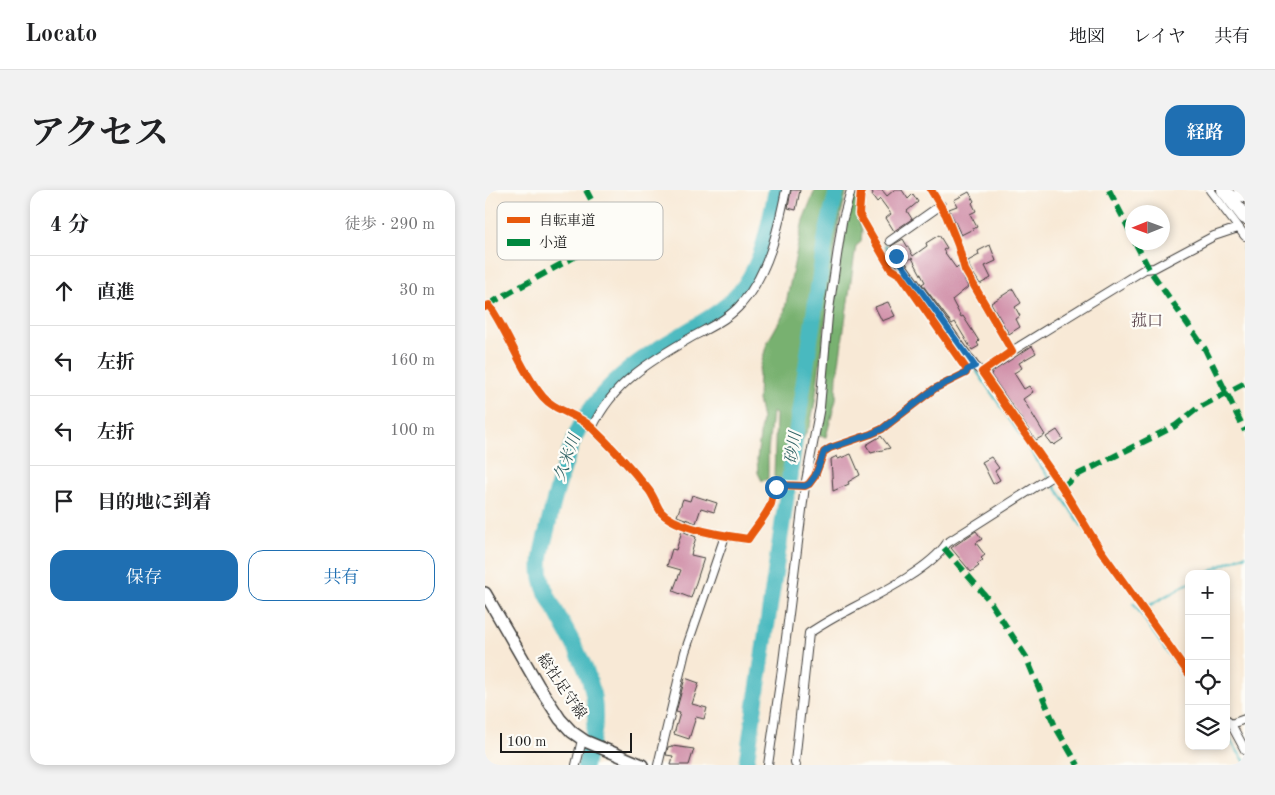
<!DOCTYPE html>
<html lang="ja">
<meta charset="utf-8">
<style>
:root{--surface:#fff;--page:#f2f2f2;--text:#202124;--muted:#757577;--line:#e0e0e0;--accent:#1f6fb2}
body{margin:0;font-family:"Old Standard TT","Noto Serif JP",serif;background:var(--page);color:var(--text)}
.controls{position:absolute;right:15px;bottom:15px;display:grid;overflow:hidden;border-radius:10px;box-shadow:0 2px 8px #0003}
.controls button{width:45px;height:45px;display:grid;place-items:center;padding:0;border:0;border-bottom:1px solid var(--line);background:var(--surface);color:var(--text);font:25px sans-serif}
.compass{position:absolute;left:640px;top:15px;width:45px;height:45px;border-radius:50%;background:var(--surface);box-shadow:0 2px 8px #0003;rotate:269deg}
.scale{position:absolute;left:15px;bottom:12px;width:132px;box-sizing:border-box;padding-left:5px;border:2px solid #1c1c1c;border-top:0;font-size:14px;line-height:18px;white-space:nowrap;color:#1c1c1c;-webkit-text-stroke:4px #fdfcf7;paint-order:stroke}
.stop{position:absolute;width:15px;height:15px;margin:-11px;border:4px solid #1f6fb2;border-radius:50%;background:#fff}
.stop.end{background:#1f6fb2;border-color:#fff;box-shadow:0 1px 5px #0008}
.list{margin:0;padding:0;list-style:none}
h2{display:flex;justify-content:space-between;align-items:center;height:65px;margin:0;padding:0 20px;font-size:21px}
h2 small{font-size:16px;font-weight:400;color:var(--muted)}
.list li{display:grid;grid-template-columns:32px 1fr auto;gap:15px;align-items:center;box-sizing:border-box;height:70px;padding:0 20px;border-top:1px solid var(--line)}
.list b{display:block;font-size:19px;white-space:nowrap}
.list em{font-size:16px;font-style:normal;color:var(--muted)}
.actions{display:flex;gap:10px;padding:15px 20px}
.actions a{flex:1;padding:11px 0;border:1px solid var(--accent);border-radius:15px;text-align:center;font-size:18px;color:var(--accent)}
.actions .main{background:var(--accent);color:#fff}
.icon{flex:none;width:28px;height:28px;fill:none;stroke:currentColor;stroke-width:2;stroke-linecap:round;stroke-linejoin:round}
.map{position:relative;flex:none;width:760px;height:575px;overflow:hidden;border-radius:15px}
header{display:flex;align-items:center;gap:30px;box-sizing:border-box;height:70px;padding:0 25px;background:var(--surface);border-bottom:1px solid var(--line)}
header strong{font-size:24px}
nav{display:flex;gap:28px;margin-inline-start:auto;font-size:18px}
.intro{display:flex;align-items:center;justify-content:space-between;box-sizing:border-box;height:120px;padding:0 30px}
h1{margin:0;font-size:35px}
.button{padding:12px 22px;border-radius:15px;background:var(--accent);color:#fff;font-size:18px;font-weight:700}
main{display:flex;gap:30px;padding:0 30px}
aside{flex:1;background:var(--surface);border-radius:15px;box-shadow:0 2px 8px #0003}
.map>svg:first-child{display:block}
</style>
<header>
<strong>Locato</strong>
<nav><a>地図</a><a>レイヤ</a><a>共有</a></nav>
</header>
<div class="intro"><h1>アクセス</h1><a class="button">経路</a></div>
<main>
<aside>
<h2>4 分<small>徒歩 · 290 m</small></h2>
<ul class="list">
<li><svg class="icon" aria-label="ahead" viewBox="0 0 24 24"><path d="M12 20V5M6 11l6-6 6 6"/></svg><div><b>直進</b></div><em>30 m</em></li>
<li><svg class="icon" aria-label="left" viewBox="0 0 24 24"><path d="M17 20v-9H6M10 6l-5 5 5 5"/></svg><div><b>左折</b></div><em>160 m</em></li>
<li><svg class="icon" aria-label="left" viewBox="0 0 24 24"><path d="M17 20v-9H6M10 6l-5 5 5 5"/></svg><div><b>左折</b></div><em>100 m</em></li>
<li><svg class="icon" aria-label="arrive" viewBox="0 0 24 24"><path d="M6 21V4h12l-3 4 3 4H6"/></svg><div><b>目的地に到着</b></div></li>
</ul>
<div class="actions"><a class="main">保存</a><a>共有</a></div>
</aside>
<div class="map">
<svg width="760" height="575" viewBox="0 0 760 575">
<rect width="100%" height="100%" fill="#fdfcf7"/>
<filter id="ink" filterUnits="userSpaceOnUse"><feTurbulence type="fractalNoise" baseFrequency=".02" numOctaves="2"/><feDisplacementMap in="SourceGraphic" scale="10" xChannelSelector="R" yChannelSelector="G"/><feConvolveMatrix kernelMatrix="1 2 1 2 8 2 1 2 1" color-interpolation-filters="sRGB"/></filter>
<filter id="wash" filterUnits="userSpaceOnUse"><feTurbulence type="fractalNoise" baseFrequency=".0096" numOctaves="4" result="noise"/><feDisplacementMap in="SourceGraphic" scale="20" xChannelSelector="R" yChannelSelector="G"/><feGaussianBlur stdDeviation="1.12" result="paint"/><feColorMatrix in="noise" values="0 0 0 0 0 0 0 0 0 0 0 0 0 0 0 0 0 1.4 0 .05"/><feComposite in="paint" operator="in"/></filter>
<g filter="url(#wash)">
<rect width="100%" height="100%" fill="#f8e9d6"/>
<path fill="#78b16f" stroke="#4a6646" d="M330,0h32l-9,36 -23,176 -5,23 -27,54 -9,-2 2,-63 -4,-2 -4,39v28l-6,2 -4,-8 -1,-14 5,-40 -4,-19 1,-28 8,-29 17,-30 19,-93z
M369,1l3,3v23l5,13 -1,12 -5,4 -19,131 -1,23 -10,37 -8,-1c7,-40 9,-79 14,-119 4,-42 11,-85 22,-126z"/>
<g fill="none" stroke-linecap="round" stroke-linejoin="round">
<path stroke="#4ab9bf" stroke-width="2.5" d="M400,55l9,14
M760,56l-2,3 2,2
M491,180l109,161
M721,384l12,-7 27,-12
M649,414l30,44 25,32
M665,415l39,-22
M744,546l3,7 13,19"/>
<path stroke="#4ab9bf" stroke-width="16" d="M100,575c3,-11 7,-22 9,-33 6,-45 -13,-74 -34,-113 -7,-14 -17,-28 -19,-44 -2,-15 2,-30 6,-45 6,-28 14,-56 24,-83 19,-53 61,-84 108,-111 24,-15 48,-26 65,-50 20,-28 25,-63 32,-96
M261,575l80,-530 11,-45"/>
</g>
<g id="blocks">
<path fill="#d192aa" d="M306,0h9l-4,20 -8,-2z
M386,0h11l5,6 7,-6h8l6,9 5,-5 5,8 -11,9 5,8 -18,12 -8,-13 5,-4 -11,-15 -3,3 -5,-7 1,-2z
M484,2l5,9 -2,2 4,8 -6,3 7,13 -16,8 -12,-26 8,-3 -3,-6z
M454,45l8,13 -4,2 13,18 2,-2 10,21 -16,13 9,17 2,-1 16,25 -2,2 2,3 -7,4 -17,-28 -3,2 -30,-40 3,-2 -13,-24 -6,3 -6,-8 -6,-1 -3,-6 12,-7 10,17 14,-10 -1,-3z
M505,55l6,16 -11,5 6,12 -11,6 -10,-16 -2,-7 11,-6 -1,-4z
M528,99l8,14 -6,4 5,9 -4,3 4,8 -11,7 -18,-31z
M403,112l7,14 -13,5 -7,-14z
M547,156l4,7 -17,10 3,5 -8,5 10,16 5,-3 4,6 -10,7 22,36 -9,5 -45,-65 1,-3z
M572,240l6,9 -9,6 -2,-2 -1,1 -5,-7z
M396,246l9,12 -19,5 -5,-8z
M366,264l9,21 -12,7 1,2 -16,7 -2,-32 6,-3 1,3z
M506,267l8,11 -4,3 5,9 -7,4 -11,-22z
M207,305l25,8 -3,9 -13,-4 -5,15 -19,-7 6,-17 7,2z
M197,341l14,6 -5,18 13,3 -13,40 -18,-7 8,-21 -14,-4 5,-17 4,1z
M491,341l6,8 -6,4 9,12 -4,3 2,2 -6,4 2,2 -8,6 -20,-24z
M200,488l14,5 -7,21 15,4 -3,11 -8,-2 -7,22 -15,-5 6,-21 -4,-1z
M187,556l22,3 -5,16h-18l2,-9 -7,-1 2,-8z"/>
</g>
</g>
<g filter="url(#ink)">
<use href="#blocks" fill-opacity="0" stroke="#3d3b38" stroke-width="1"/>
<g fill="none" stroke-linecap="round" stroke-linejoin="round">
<g stroke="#3d3b38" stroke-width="10">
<path id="street" d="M446,0l15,25 12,30 7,25 47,81 -30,21 80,115 37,61 90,126
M725,0l35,46
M405,51l51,-36
M411,67l79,109 7,6
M0,117l4,-2c20,29 32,66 54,92 13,15 35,17 48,30 20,19 40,41 57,62 6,7 8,16 13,23 15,17 65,24 87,27 7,-11 18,-23 23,-35 2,-8 1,-13 7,-19l27,1 4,-2 6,-8 9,-24 6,-4 41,-14 11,-5 52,-40 32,-16 1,-3 -66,-95 -10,-6 -32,-55 2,-24
M527,161l133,-82 9,-1 60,-32 24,-8
M107,238c21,-45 58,-67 100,-91 18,-10 37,-18 50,-34 27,-31 36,-74 44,-113
M741,530l5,4 14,26
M746,534l14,-5
M91,575l6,-25
M173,575l27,-113 40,-116
M283,575l15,-103 22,-176 15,-79 8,-91 14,-94 9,-32
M311,575l-1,-3 14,-129c11,-7 22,-14 34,-20 28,-15 87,-43 104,-70l107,-68"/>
</g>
<g stroke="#3d3b38" stroke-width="14">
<path id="secondary" d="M0,403l53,92 22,34 12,13 13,9 57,24"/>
</g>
<g stroke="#3d3b38" stroke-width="16">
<path id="highway" d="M739,0l21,27
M756,0l4,5"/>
</g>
<use href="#street" stroke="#fff" stroke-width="8"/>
<use href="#secondary" stroke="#fff" stroke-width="11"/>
<use href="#highway" stroke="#fff" stroke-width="14"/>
<path stroke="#00873e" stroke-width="6" stroke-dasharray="12 6" stroke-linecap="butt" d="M624,0l24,47
M650,52l14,27 56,80 40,82
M4,115l9,-6 107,-59 4,-4 -1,-5 -22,-41
M577,297l17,-13 96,-48 23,-18 47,-25
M459,358l45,52 37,57 29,69 23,39"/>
<g stroke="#fdfcf7" stroke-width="11">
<path id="cycleway" d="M446,0l15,25 12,30 7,25 47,81 -30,21 80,115 37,61 90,126
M0,117l4,-2c20,29 32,66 54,92 13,15 35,17 48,30 20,19 40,41 57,62 6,7 8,16 13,23 15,17 65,24 87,27 7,-11 18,-23 23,-35 2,-8 1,-13 7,-19l27,1 4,-2 6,-8 9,-24 6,-4 41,-14 11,-5 52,-40 32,-16 1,-3 -66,-95 -10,-6 -32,-55 2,-24"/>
</g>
<use href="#cycleway" stroke="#e8590c" stroke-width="8"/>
</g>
</g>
<g fill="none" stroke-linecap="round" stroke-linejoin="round" filter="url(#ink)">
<path stroke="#1f6fb2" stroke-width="6" d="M291,297l2,-2 27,1 4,-2 6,-8 9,-24 6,-4 41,-14 11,-5 52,-40 32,-16 1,-3 8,-4 -79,-110"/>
</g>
<g text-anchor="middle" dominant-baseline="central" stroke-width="4.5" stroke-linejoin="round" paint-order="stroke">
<g font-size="15" fill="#1c1c1c" stroke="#fdfcf7">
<text transform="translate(76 497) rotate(56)">総社足守線</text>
</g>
<g font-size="16" fill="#5b454e" stroke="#fdfcf7">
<text x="662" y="132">菰口</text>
</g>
<g font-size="16" font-style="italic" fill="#316365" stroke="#fdfcf7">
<text transform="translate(309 258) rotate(-81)">砂川</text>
<text transform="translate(83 268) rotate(-70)">久米川</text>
</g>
</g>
<rect x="12" y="12" width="166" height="58" rx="8" fill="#fdfcf7" stroke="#bab9b5" stroke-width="1"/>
<rect x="22" y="27" width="23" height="6" fill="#e8590c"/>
<rect x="22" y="49" width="23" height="7" fill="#00873e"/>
<g font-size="14" fill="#1c1c1c">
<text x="54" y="35">自転車道</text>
<text x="54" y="57">小道</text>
</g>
</svg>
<div class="controls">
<button>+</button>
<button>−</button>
<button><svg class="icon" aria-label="locate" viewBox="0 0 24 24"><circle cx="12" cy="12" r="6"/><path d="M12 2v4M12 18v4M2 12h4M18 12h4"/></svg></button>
<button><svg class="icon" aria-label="layers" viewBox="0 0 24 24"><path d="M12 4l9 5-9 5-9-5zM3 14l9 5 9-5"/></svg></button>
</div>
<svg class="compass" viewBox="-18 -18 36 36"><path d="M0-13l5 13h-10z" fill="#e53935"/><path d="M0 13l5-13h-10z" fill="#757577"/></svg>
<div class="scale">100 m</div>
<div class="stop" style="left:291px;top:297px"></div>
<div class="stop end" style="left:411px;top:66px"></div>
</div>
</main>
